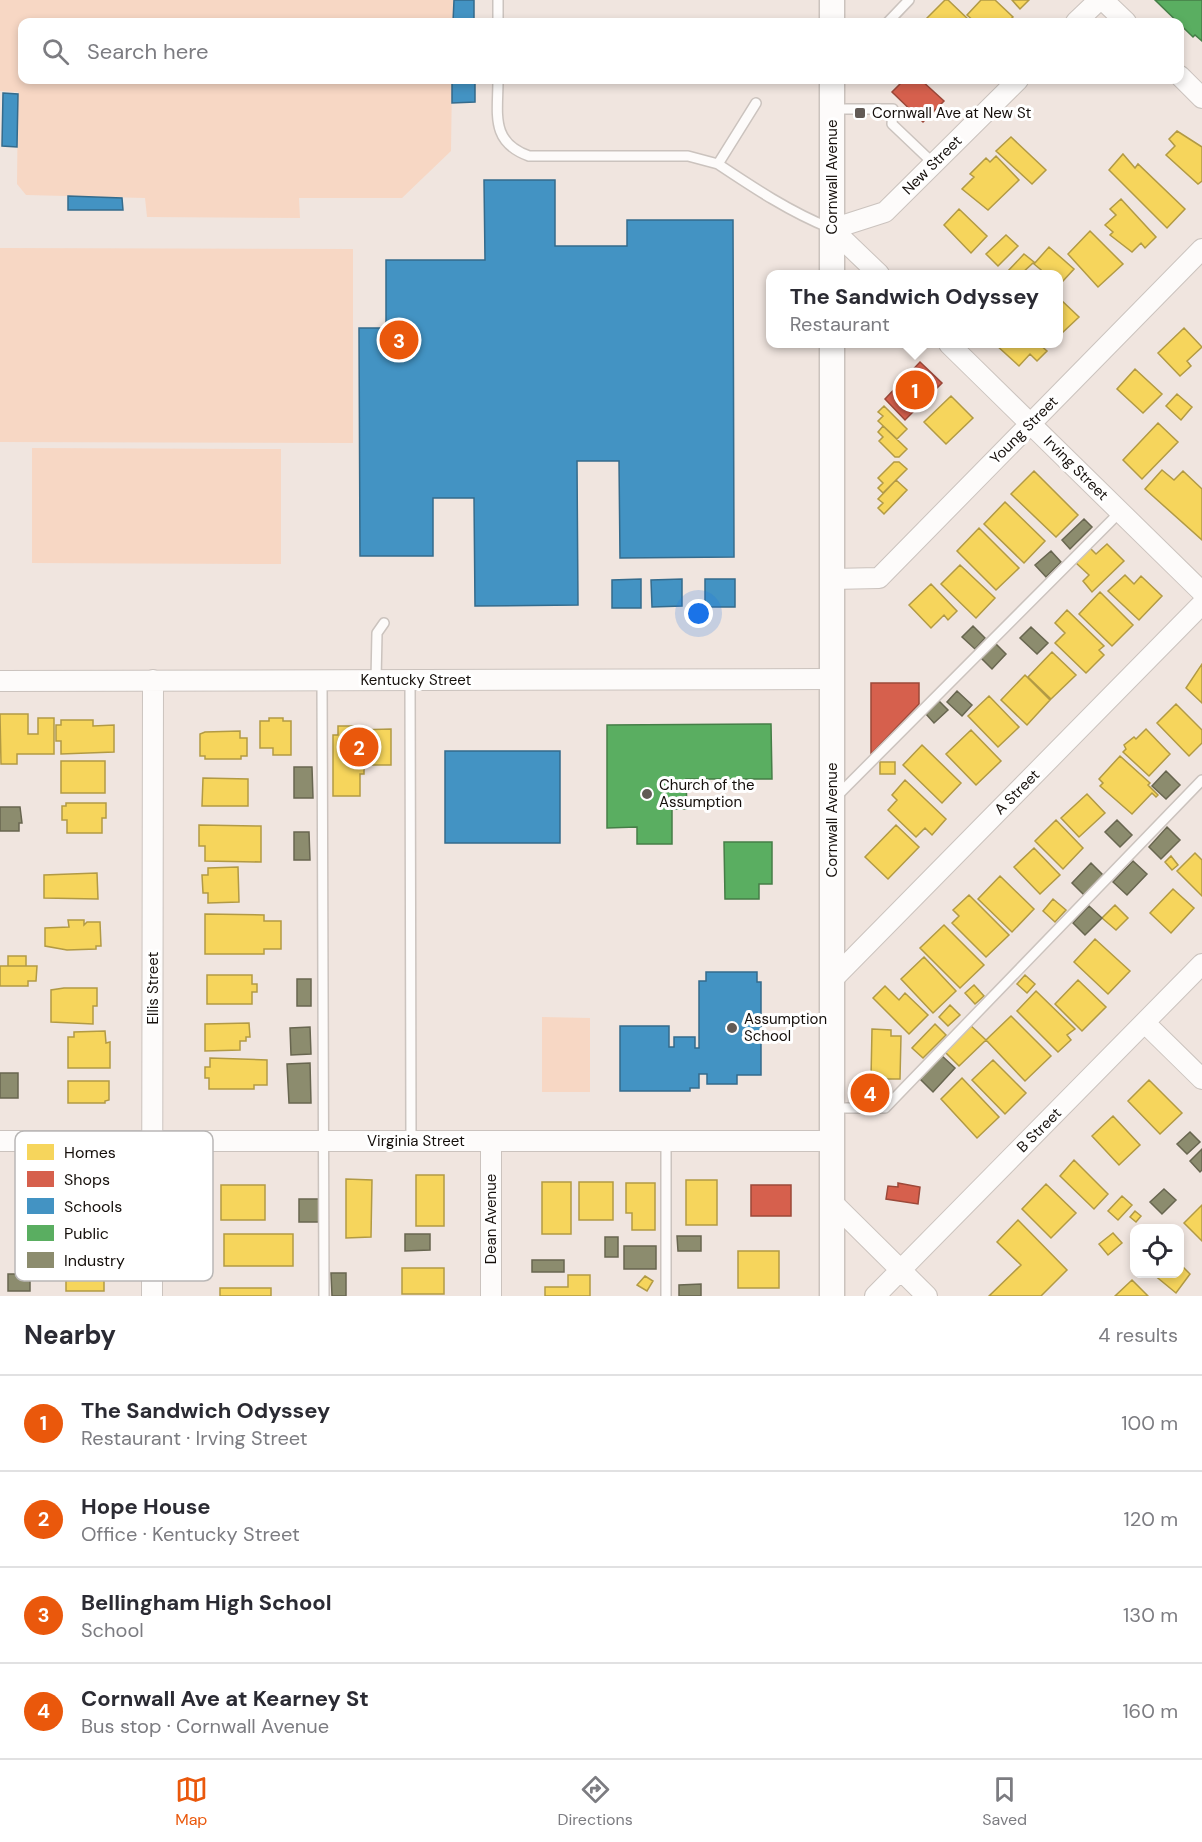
<!DOCTYPE html>
<meta charset="utf-8">
<style>
:root{--surface:#fff;--page:#f2f2f3;--text:#2b2b33;--muted:#7c7c81;--line:#e1e1e2;--accent:#ea580c}
body{margin:0;font-family:"DM Sans",sans-serif;background:var(--page);color:var(--text)}
.controls{position:absolute;right:18px;bottom:18px;display:grid;overflow:hidden;border-radius:12px;box-shadow:0 3px 9px #0003}
.controls button{width:54px;height:54px;display:grid;place-items:center;padding:0;border:0;border-bottom:2px solid var(--line);background:var(--surface);color:var(--text);font:30px sans-serif}
.you{position:absolute;left:699px;top:614px;width:21px;height:21px;margin:-15px;border:4px solid #fff;border-radius:50%;background:#1a73e8;box-shadow:0 0 0 9px #1a73e833}
.badge{display:grid;place-items:center;width:39px;height:39px;border-radius:50%;background:var(--accent);color:#fff;font-size:20px;font-weight:700}
.pin{position:absolute;translate:-50% -50%;border:3px solid #fff;box-shadow:0 2px 6px #0006}
.popup{position:absolute;left:766px;top:270px;width:297px;height:78px;box-sizing:border-box;display:grid;place-content:center;border-radius:12px;background:var(--surface);filter:drop-shadow(0 2px 4px #0005);font-size:20px;white-space:nowrap;color:var(--muted)}
.popup b{font-size:22px;color:var(--text)}
.popup::after{content:'';position:absolute;left:50%;top:100%;margin-left:-12px;border:12px solid transparent;border-top-color:var(--surface)}
.list{margin:0;padding:0;list-style:none}
h2{display:flex;justify-content:space-between;align-items:center;height:78px;margin:0;padding:0 24px;font-size:26px}
h2 small{font-size:20px;font-weight:400;color:var(--muted)}
.list li{display:grid;grid-template-columns:39px 1fr auto;gap:18px;align-items:center;box-sizing:border-box;height:96px;padding:0 24px;border-top:2px solid var(--line)}
.list b{display:block;font-size:22px;white-space:nowrap}
.list p{margin:0;font-size:20px;white-space:nowrap;color:var(--muted)}
.list em{font-size:20px;font-style:normal;color:var(--muted)}
.icon{flex:none;width:33px;height:33px;fill:none;stroke:currentColor;stroke-width:2;stroke-linecap:round;stroke-linejoin:round}
.map{position:relative;flex:none;width:1202px;height:1296px;overflow:hidden}
.search{position:absolute;background:var(--surface);box-shadow:0 3px 9px #0003;left:18px;right:18px;top:18px;height:66px;display:flex;align-items:center;gap:15px;box-sizing:border-box;padding:0 21px;border-radius:12px;color:var(--muted);font-size:22px}
.sheet{height:462px;background:var(--surface)}
nav{display:flex;justify-content:space-around;align-items:center;box-sizing:border-box;height:84px;border-top:2px solid var(--line);background:var(--surface);font-size:16px;color:var(--muted)}
nav a{display:grid;justify-items:center;gap:3px}
nav .on{color:var(--accent)}
.map>svg:first-child{display:block}
</style>
<div class="map">
<svg width="1202" height="1296" viewBox="0 0 1202 1296">
<rect width="100%" height="100%" fill="#f0e5df"/>
<path fill="#f7d7c4" d="M0,0h454l-1,22h-431v58h430l-1,71 -49,47h-103l1,20 -153,-1 -2,-19 -119,-3 -9,-11 1,-92 -18,-1z
M0,248l353,1v194l-353,-1z
M32,448l249,1v115l-249,-1z
M542,1017l48,1v74h-48z"/>
<path fill="#f6d55c" stroke="#b29a44" stroke-width="1.5" d="M945,0h3l23,22h-48z
M981,0h14l18,17 -6,5h-32l-8,-7z
M1012,0h17l-9,9z
M1177,131l25,16v34l-4,3 -32,-29 9,-9 -6,-7z
M1011,137l35,33 -14,14 -36,-33z
M1123,154l12,14 3,-4 47,45 -18,19 -58,-58z
M996,156l23,24 -31,30 -26,-21 12,-12 -4,-3 16,-16 4,4z
M1121,199l35,38 -11,11 -4,-5 -9,9 -22,-17 3,-3 -8,-7 11,-10 -6,-6z
M959,209l28,27 -16,17 -27,-28z
M1090,231l33,33 -25,23 -30,-33z
M1006,235l12,11 -20,20 -12,-12z
M1049,247l25,22 -12,13 -3,-8h-13l-12,-10z
M1024,254l10,8 -13,12h-12l-2,-2z
M1059,298l20,19 -18,17 -2,-2z
M1184,328l18,19 -15,14 4,5 -11,10 -22,-23z
M995,344h44l8,7 -10,10 -7,-7 -11,12z
M1135,369l27,25 -19,19 -26,-24z
M1177,394l15,13 -11,13 -15,-14z
M951,396l22,22 -27,26 -22,-22z
M884,406l23,23 -10,10 -19,-18 5,-5 -5,-4z
M1158,423l20,19 -36,37 -19,-19z
M883,426l24,23 -8,8h-4l-16,-16 4,-4 -5,-5z
M894,462h5l8,7 -24,24 -5,-5 5,-5 -5,-5z
M1162,470l12,10 9,-9 19,18v51l-57,-51z
M1034,471l44,44 -22,22 -45,-43z
M896,480l11,10 -23,24 -6,-6 5,-5 -5,-4z
M1005,502l40,39 -21,22 -40,-39z
M979,528l40,40 -23,22 -39,-39z
M1107,544l17,17 -32,31 -9,-11 6,-6 -14,-13 15,-14 6,6z
M960,565l35,33 -19,20 -35,-34z
M1125,575l9,9 7,-8 21,20 -23,24 -31,-29z
M931,584l26,27 -9,9 -4,-5 -13,13 -22,-23z
M1100,592l33,33 -21,21 -33,-32z
M1067,610l37,36 -5,4 5,5 -18,18 -31,-30 10,-10 -10,-10z
M1052,652l24,23 -25,24 -23,-22z
M1202,664v39l-16,-15z
M1025,675l25,25 -23,25 -26,-25z
M989,696l30,31 -21,20 -30,-31z
M1176,704l26,26v13l-13,13 -32,-33z
M0,714h28v20h10v-16h16v36h-37v10h-16z
M269,718h14v3h8v34h-18v-7h-13v-27h9z
M61,720h32v6l21,-1v27l-53,2v-13h-5v-16h5z
M338,726h19v4l34,-1v36h-27v9h-4v22h-27v-61h5z
M1146,729l24,25 -21,22 -26,-24 3,-3 -2,-4 10,-8 2,2z
M971,730l30,31 -25,24 -30,-31z
M240,731v7h7v18h-6v3h-36v-3h-5v-22l5,-2z
M922,745l39,38 -19,20 -39,-38z
M1120,756l30,27 -2,2 10,10 -2,2 -4,-4 -20,21 -32,-28 3,-3 -4,-4z
M61,761h44v32h-44z
M880,762h15v12h-15z
M203,778l45,1v27h-46z
M905,780l41,39 -14,16 -7,-7 -9,9 -28,-27 9,-10 -5,-5z
M1087,794l18,19 -26,24 -18,-19z
M66,803h40v15h-4v15h-35v-13h-5v-14h4z
M1056,820l27,28 -20,21 -28,-28z
M199,825l62,1v36l-56,-1v-15h-6z
M896,825l23,22 -31,32 -23,-22z
M1034,848l26,27 -20,19 -26,-27z
M1195,853l7,7v36l-25,-25z
M1171,856l7,9 -6,5 -7,-8z
M238,867l1,35 -31,1v-10h-5l-1,-18h6v-7z
M97,873l1,26 -54,-1v-23z
M1000,876l34,33 -22,23 -34,-33z
M1173,889l21,19 -23,25 -21,-20z
M969,895l40,40 -23,22 -34,-34 7,-7 -6,-6z
M1053,899l13,11 -11,12 -12,-11z
M1115,905l13,13 -12,12 -14,-12z
M205,914l59,1v6h17v28h-17v5h-59z
M68,920h16v5l3,-3h13l1,24h-5v3l-29,1 -22,-4v-18l24,-1z
M944,925l40,40 -24,23 -40,-40z
M1095,939l35,32 -22,23 -34,-32z
M8,956h18v10h-18z
M924,957l32,34 -23,22 -32,-34z
M0,966h37l-1,15h-8v5h-28z
M207,975h45v9h5v8h-5v12h-45z
M1025,975l10,9 -8,9 -10,-9z
M1078,980l28,27 -24,24 -27,-27z
M974,985l10,11 -9,8 -10,-11z
M885,986l14,14 6,-7 23,22 -19,19 -36,-36z
M64,988h33v18h-4v18l-42,-2v-32z
M1036,991l39,38 -8,6 4,5 -13,12 -41,-41z
M950,1005l10,10 -12,11 -9,-9z
M1011,1016l40,40 -26,25 -39,-41z
M249,1023l1,14h-4v4h-6v9l-35,1v-27z
M935,1024l11,11 -23,23 -11,-10z
M970,1025l16,15 -27,26 -15,-15z
M872,1029l19,1v6h10l-1,43h-29z
M105,1031l1,12 4,-1v26h-42v-31h6v-5z
M210,1058l57,2v25h-13v4h-45v-11h-4v-11h5z
M993,1060l33,33 -21,21 -33,-34z
M962,1078l37,39 -22,21 -36,-39z
M1149,1080l33,33 -22,21 -32,-33z
M68,1081h41v19l-4,1v2h-37z
M1113,1116l27,29 -21,20 -27,-29z
M1074,1160l34,34 -14,15 -34,-33z
M416,1175h28v51h-28z
M346,1179l26,1 -1,57 -25,1z
M686,1180h31v45h-31z
M542,1182h29v52h-29z
M579,1182h34v38h-34z
M626,1183h29v47h-23v-17h-6z
M1046,1184l30,29 -25,25 -29,-29z
M221,1185h44v35h-44z
M55,1196h46v37h-46z
M1122,1196l10,9 -14,15 -10,-9z
M1202,1205v36l-18,-18z
M1135,1211l6,5 -5,6 -6,-5z
M1018,1220l49,50 -26,26h-52l32,-31 -24,-23z
M1113,1233l9,10 -14,12 -9,-11z
M224,1234h69v32h-69z
M738,1251h41v37h-41z
M66,1257h38v34h-38z
M1180,1264l10,10 -14,19 -23,-19h27z
M402,1268h42v26h-42z
M568,1275h22v21h-45v-9h23z
M645,1276l8,5 -6,10 -10,-6z
M1132,1280l16,16h-33z
M220,1288h51v8h-51z"/>
<path fill="#d6604d" stroke="#9c4839" stroke-width="1.5" d="M904,80h17l23,21 -21,21 -31,-30z
M920,362l22,21 -37,37 -20,-21z
M871,683h48v21l-48,50z
M898,1183l22,4 -2,17 -32,-5 2,-13 10,1z
M751,1185h40v31h-40z"/>
<path fill="#4393c3" stroke="#356b8c" stroke-width="1.5" d="M454,0h20v22h-21z
M452,80h23v22l-23,1z
M3,93l15,1 -1,53 -15,-1z
M484,180h71v66h72v-26h106l1,337 -114,1 -1,-97h-42l1,144 -103,1 -1,-108h-41v58h-73l-1,-228h27v-68h99z
M68,196l54,2 1,12h-55z
M641,579v29h-29v-28z
M682,579v27l-30,1 -1,-27z
M705,579h30v28h-30z
M445,751h115v92h-115z
M706,972h51v10h4v93h-24v9h-30v-10h-8v14h-9v3h-70v-65h49v21h5v-10h21v11h4v-67h7z"/>
<path fill="#5aae61" stroke="#457e47" stroke-width="1.5" d="M1155,0h47v41l-7,-6 -2,2z
M771,724l1,55h-86l1,30h-15v35h-35v-17l-30,1v-103z
M724,842h48v42h-13v15h-34z"/>
<path fill="#8c8c6e" stroke="#686650" stroke-width="1.5" d="M1084,519l8,8 -22,22 -8,-9z
M1051,551l10,11 -15,15 -11,-12z
M973,626l12,12 -10,11 -13,-12z
M1031,627l17,16 -11,11 -17,-16z
M995,643l11,11 -14,15 -11,-11z
M957,691l15,14 -10,11 -15,-14z
M939,701l9,9 -14,13 -8,-9z
M294,767h18l1,31h-19z
M1166,771l14,14 -14,14 -14,-13z
M0,807h20l2,16h-3v8h-19z
M1117,820l15,15 -12,12 -15,-15z
M1167,827l13,13 -19,19 -12,-12z
M294,832h15l1,28h-16z
M1133,861l14,13 -20,21 -14,-13z
M1091,863l12,12 -19,20 -12,-12z
M1089,906l13,12 -17,17 -12,-12z
M297,979h14v27h-14z
M310,1027l1,27 -20,1 -1,-27z
M941,1055l14,13 -22,24 -14,-14z
M310,1063l1,40h-22l-2,-39z
M0,1073h18v25h-18z
M1190,1132l10,10 -13,12 -10,-10z
M1202,1149v21l-2,2 -10,-11z
M1164,1189l12,11 -14,14 -12,-12z
M299,1199h21v23h-21z
M405,1234h25v16l-25,1z
M45,1236h24v17h-24z
M677,1236h24v15h-23z
M605,1237h13v20h-13z
M624,1246h32v23h-32z
M532,1260h32v12h-32z
M331,1273h15v23h-14z
M8,1274h22v17h-22z
M701,1284v12h-22v-11z"/>
<g fill="none" stroke-linecap="round" stroke-linejoin="round">
<g stroke="#cbc3be" stroke-width="12">
<path id="service" d="M498,22v-22
M888,22l21,-22
M498,80c0,34 -8,62 31,76h159l30,8 38,-61
M832,109h61l-1,15 41,39
M718,164c36,24 72,48 112,64
M322,680l2,616
M376,680l1,-47 7,-10
M410,680l1,461
M836,797l284,-285
M834,1108h51l317,-328
M666,1296v-155"/>
</g>
<g stroke="#cbc3be" stroke-width="22">
<path id="minor" d="M1103,0l23,22
M1076,22l23,-22
M1180,76l22,22
M879,274l-47,-45 53,-17 133,-132
M949,344l253,248
M832,579l47,-1 323,-329
M0,681l832,-2
M832,980l370,-376
M1145,1023l57,56
M0,1141h832
M491,1141v155
M832,1202l95,94
M152,1296l1,-616
M875,1296l327,-332"/>
</g>
<g stroke="#cbc3be" stroke-width="27">
<path id="tertiary" d="M832,0v22
M832,274v-194
M832,1296v-952"/>
</g>
<use href="#service" stroke="#fdfbfa" stroke-width="9"/>
<use href="#minor" stroke="#fdfbfa" stroke-width="20"/>
<use href="#tertiary" stroke="#fdfbfa" stroke-width="24"/>
</g>
<g fill="#625a55" stroke="#fff" stroke-width="2">
<rect x="854" y="107" width="12" height="12" rx="3"/>
<circle cx="647" cy="794" r="6"/>
<circle cx="732" cy="1028" r="6"/>
</g>
<g text-anchor="middle" dominant-baseline="central" stroke-width="6" stroke-linejoin="round" paint-order="stroke">
<g font-size="15" fill="#150f0b" stroke="#fff" text-anchor="start">
<text x="872" y="113">Cornwall Ave at New St</text>
<text x="659" y="785">Church of the<tspan x="659" dy="17">Assumption</tspan></text>
<text x="744" y="1019">Assumption<tspan x="744" dy="17">School</tspan></text>
</g>
<g font-size="15" fill="#150f0b" stroke="#fff">
<text transform="translate(932 165) rotate(-45)">New Street</text>
<text transform="translate(832 177) rotate(-90)">Cornwall Avenue</text>
<text transform="translate(1024 430) rotate(-45)">Young Street</text>
<text transform="translate(1076 468) rotate(45)">Irving Street</text>
<text x="416" y="680">Kentucky Street</text>
<text transform="translate(1017 792) rotate(-45)">A Street</text>
<text transform="translate(832 820) rotate(-90)">Cornwall Avenue</text>
<text transform="translate(153 988) rotate(-90)">Ellis Street</text>
<text transform="translate(1039 1130) rotate(-45)">B Street</text>
<text x="416" y="1141">Virginia Street</text>
<text transform="translate(491 1219) rotate(-90)">Dean Avenue</text>
</g>
</g>
<rect x="15" y="1131" width="198" height="150" rx="9" fill="#fff" stroke="#b9b7b6" stroke-width="1.5"/>
<rect x="27" y="1144" width="27" height="16" fill="#f6d55c"/>
<rect x="27" y="1171" width="27" height="16" fill="#d6604d"/>
<rect x="27" y="1198" width="27" height="16" fill="#4393c3"/>
<rect x="27" y="1225" width="27" height="16" fill="#5aae61"/>
<rect x="27" y="1252" width="27" height="16" fill="#8c8c6e"/>
<g font-size="16" fill="#150f0b">
<text x="64" y="1158">Homes</text>
<text x="64" y="1185">Shops</text>
<text x="64" y="1212">Schools</text>
<text x="64" y="1239">Public</text>
<text x="64" y="1266">Industry</text>
</g>
</svg>
<div class="controls">
<button><svg class="icon" aria-label="locate" viewBox="0 0 24 24"><circle cx="12" cy="12" r="6"/><path d="M12 2v4M12 18v4M2 12h4M18 12h4"/></svg></button>
</div>
<div class="you"></div>
<div class="pin badge" style="left:915px;top:390px">1</div>
<div class="popup"><b>The Sandwich Odyssey</b>Restaurant</div>
<div class="pin badge" style="left:359px;top:747px">2</div>
<div class="pin badge" style="left:399px;top:340px">3</div>
<div class="pin badge" style="left:870px;top:1093px">4</div>
<div class="search"><svg class="icon" aria-label="search" viewBox="0 0 24 24"><circle cx="10" cy="10" r="6"/><path d="M15 15l6 6"/></svg>Search here</div>
</div>
<section class="sheet">
<h2>Nearby<small>4 results</small></h2>
<ul class="list">
<li><span class="badge">1</span><div><b>The Sandwich Odyssey</b><p>Restaurant · Irving Street</p></div><em>100 m</em></li>
<li><span class="badge">2</span><div><b>Hope House</b><p>Office · Kentucky Street</p></div><em>120 m</em></li>
<li><span class="badge">3</span><div><b>Bellingham High School</b><p>School</p></div><em>130 m</em></li>
<li><span class="badge">4</span><div><b>Cornwall Ave at Kearney St</b><p>Bus stop · Cornwall Avenue</p></div><em>160 m</em></li>
</ul>
</section>
<nav>
<a class="on"><svg class="icon" aria-label="map" viewBox="0 0 24 24"><path d="M3 6l6-2 6 2 6-2v14l-6 2-6-2-6 2zM9 4v14M15 6v14"/></svg>Map</a>
<a><svg class="icon" aria-label="directions" viewBox="0 0 24 24"><path d="M12 3l9 9-9 9-9-9zM9 14v-3h6M13 9l2 2-2 2"/></svg>Directions</a>
<a><svg class="icon" aria-label="saved" viewBox="0 0 24 24"><path d="M7 4h10v16l-5-4-5 4z"/></svg>Saved</a>
</nav>
